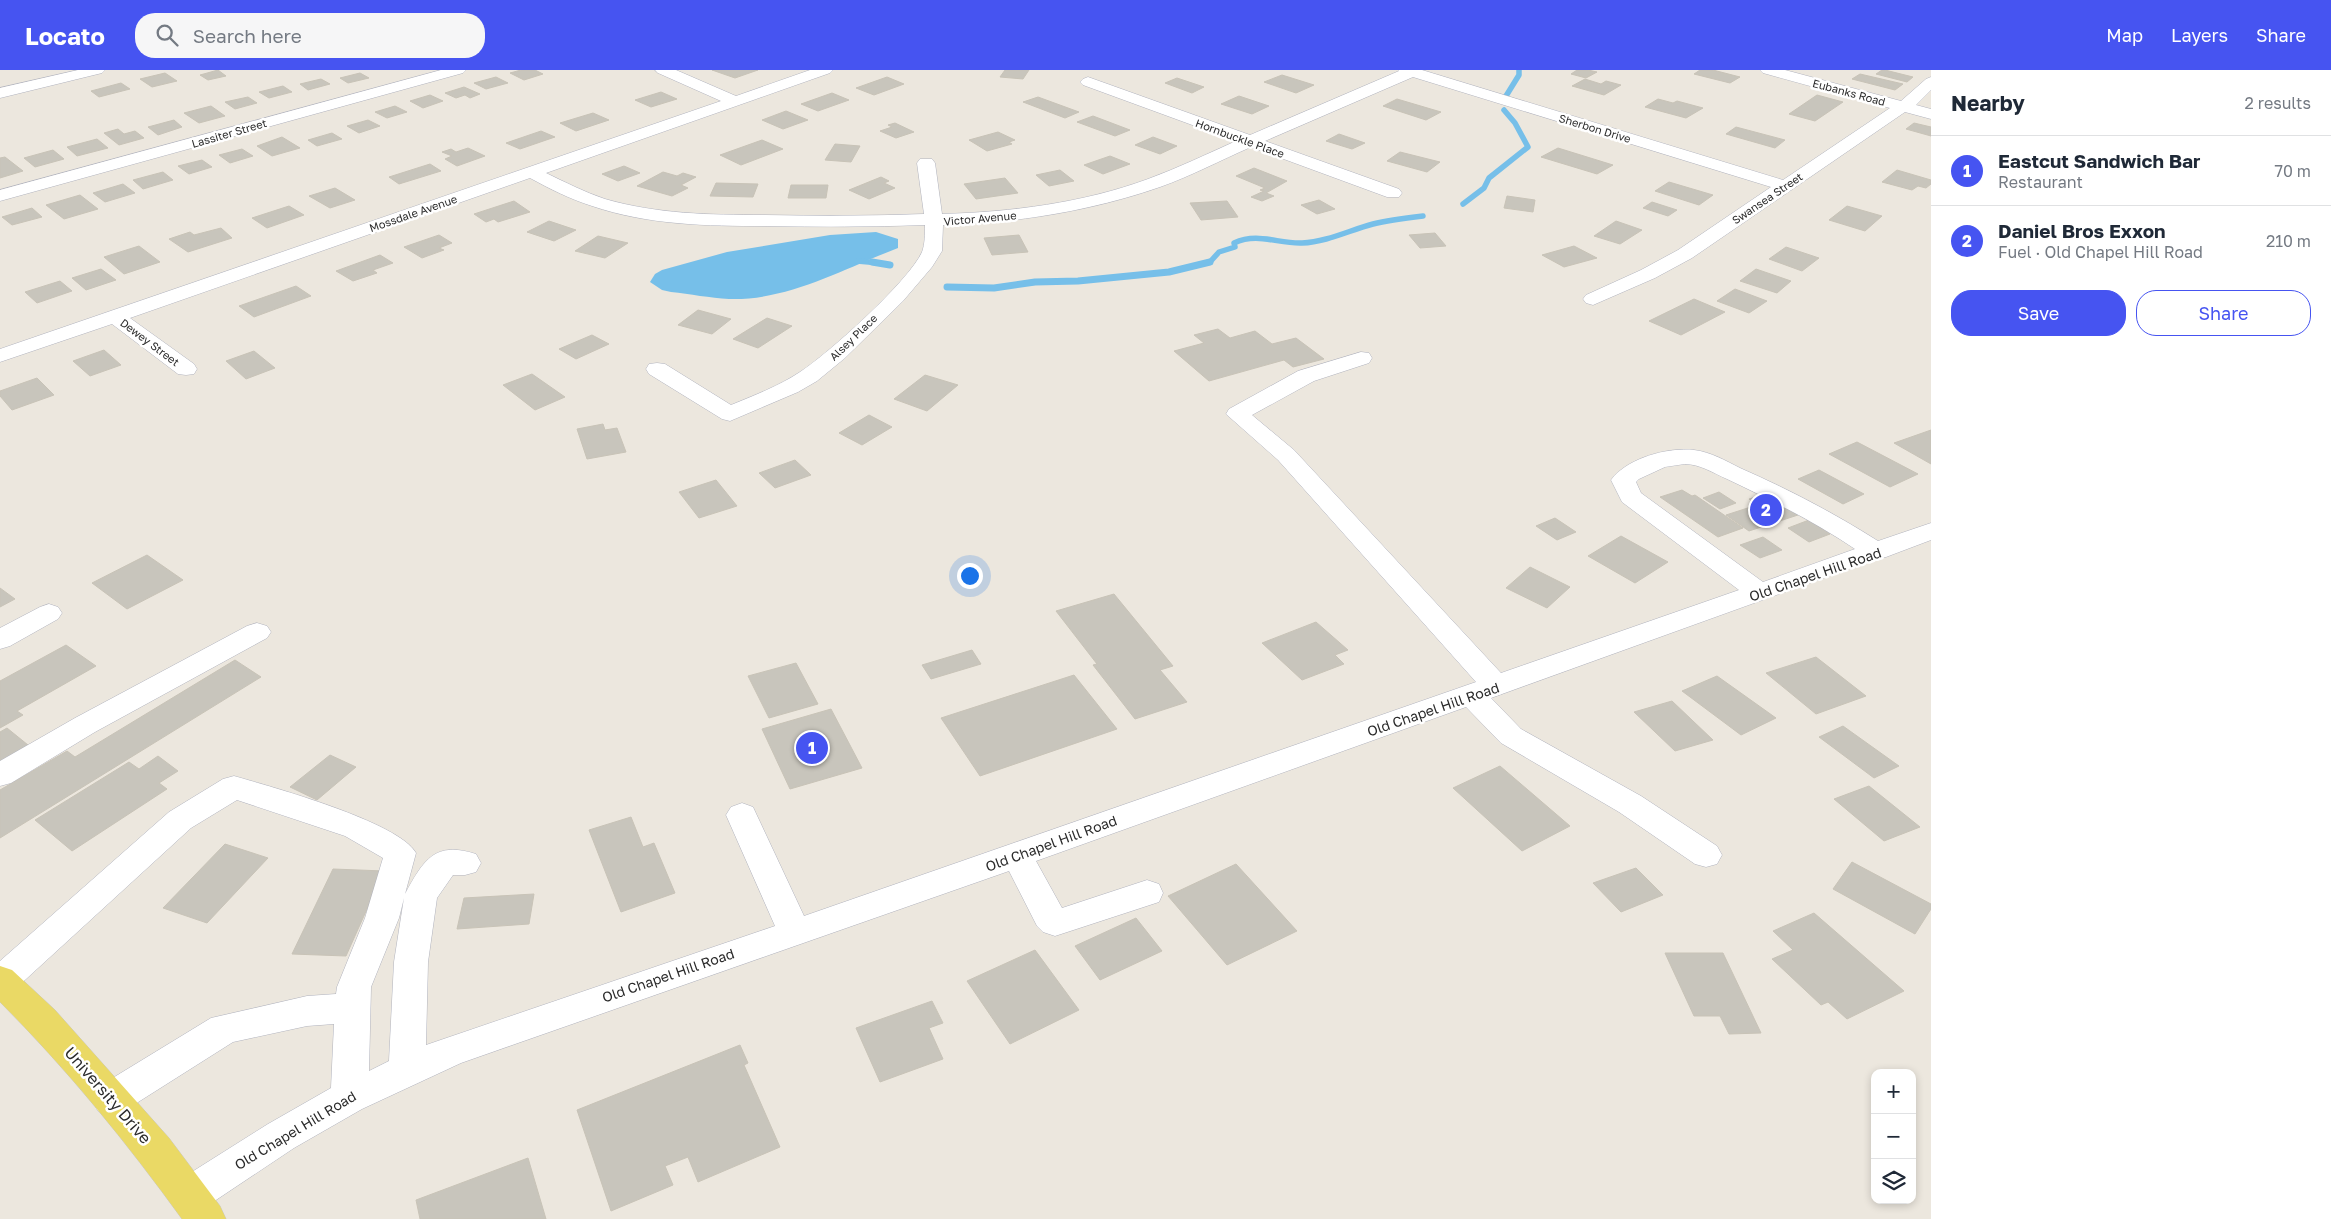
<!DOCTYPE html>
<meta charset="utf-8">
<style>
:root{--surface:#fff;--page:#f6f6f7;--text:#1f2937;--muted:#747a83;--line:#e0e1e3;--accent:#4654f1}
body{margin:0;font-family:"Golos Text",sans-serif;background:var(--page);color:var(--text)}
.controls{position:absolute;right:15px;bottom:15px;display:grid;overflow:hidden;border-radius:10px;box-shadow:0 2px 8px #0003}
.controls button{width:45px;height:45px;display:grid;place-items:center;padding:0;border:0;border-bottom:1px solid var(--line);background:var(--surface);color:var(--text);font:25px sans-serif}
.you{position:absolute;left:969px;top:505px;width:18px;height:18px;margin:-12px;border:4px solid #fff;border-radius:50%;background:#1a73e8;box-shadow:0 0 0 8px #1a73e833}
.badge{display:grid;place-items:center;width:32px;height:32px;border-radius:50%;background:var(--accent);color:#fff;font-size:16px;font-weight:700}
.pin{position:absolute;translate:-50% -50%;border:2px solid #fff;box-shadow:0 1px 5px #0006}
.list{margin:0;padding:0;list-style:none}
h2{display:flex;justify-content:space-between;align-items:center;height:65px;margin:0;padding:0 20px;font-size:21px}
h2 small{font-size:16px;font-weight:400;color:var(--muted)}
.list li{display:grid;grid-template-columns:32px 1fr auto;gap:15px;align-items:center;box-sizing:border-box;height:70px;padding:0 20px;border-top:1px solid var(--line)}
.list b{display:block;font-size:19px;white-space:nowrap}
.list p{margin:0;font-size:16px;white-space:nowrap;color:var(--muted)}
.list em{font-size:16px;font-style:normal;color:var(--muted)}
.actions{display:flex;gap:10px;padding:15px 20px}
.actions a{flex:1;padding:11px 0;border:1px solid var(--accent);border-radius:20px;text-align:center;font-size:18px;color:var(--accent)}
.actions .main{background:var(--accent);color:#fff}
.icon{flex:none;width:28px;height:28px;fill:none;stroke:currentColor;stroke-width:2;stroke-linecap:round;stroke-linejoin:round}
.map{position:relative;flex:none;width:1931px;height:1149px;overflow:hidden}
header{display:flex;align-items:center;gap:30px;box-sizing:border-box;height:70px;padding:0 25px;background:var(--accent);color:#fff}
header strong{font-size:24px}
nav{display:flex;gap:28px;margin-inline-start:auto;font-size:18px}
.search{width:350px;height:45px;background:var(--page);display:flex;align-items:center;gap:12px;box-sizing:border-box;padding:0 18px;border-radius:20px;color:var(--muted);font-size:19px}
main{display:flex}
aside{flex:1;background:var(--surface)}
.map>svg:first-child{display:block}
</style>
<header>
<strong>Locato</strong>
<div class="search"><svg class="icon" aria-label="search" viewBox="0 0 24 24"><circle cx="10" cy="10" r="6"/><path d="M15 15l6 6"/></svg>Search here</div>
<nav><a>Map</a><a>Layers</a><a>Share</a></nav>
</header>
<main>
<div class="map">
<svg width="1931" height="1149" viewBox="0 0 1931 1149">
<rect width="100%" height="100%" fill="#ece7de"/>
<path fill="#76bfe9" d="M876,162l22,7v9c-53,20 -110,53 -169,51 -19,-1 -39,-5 -58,-7l-9,-2 -12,-8 5,-8 7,-4 65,-18 103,-17z"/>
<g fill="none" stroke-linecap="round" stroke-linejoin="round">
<path stroke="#76bfe9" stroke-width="5.5" d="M1506,26l13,-21v-5
M1463,134l21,-16 5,-10 39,-31 -13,-24 -11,-13
M857,191l23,2
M1205,193l5,-1 9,-10 16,-5 -1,-4c24,-11 44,1 68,0 25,-1 48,-13 71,-19 16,-4 33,-6 50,-8"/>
<path stroke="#76bfe9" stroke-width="7" d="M872,192l18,3
M947,217l47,1 41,-6 43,-1 91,-9 41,-10"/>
</g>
<path fill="#c8c5bc" stroke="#c8c3b7" d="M218,0l8,6 -18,4 -8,-5z
M521,0h14l8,4 -19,6 -14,-7z
M712,0h46l-23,8z
M1005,0h24l-6,9 -23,-2z
M1577,0h11l9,2 -11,6 -15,-4z
M1700,0h13l27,7 -10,6 -36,-9z
M1882,0h3l28,7 -6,5 -31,-8z
M165,3l12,8 -25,6 -12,-8z
M360,3l9,5 -21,5 -8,-5z
M1860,4l43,10 -8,6 -43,-11z
M1282,5l32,10 -18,8 -32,-11z
M496,7l12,6 -22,6 -12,-6z
M887,7l17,7 -30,11 -18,-7z
M1177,8l27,9 -12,6 -27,-10z
M321,9l9,5 -22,6 -8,-6z
M1585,9l16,5 5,-3 15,4 -17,10 -32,-9z
M121,13l9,6 -31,8 -8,-6z
M283,16l9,6 -23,6 -10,-6z
M464,17l16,7 -10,4 -5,-3 -9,3 -11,-5z
M661,22l16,7 -26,8 -16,-7z
M832,23l17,7 -31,11 -17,-7z
M430,25l13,6 -20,7 -13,-7z
M1817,25l26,7 -28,19 -26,-7z
M1239,26l30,10 -17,8 -31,-10z
M248,27l9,6 -22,6 -10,-7z
M1038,27l41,15 -14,6 -42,-16z
M1397,29l44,13 -15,8 -43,-14z
M1658,29l15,4 4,-2 26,7 -17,10 -41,-11z
M211,36l14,10 -26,7 -15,-10z
M395,36l12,6 -20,6 -12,-6z
M786,41l22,9 -25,9 -21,-9z
M593,43l16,7 -33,11 -16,-8z
M1093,46l37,14 -15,6 -38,-14z
M174,50l8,7 -24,8 -10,-8z
M368,50l12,6 -21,7 -12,-7z
M895,53l19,9 -18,6 -16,-7 12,-4 -4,-2z
M1914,53l17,4v9l-25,-7z
M1736,57l49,13 -10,8 -49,-14z
M118,59l6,5 11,-3 9,7 -25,7 -15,-12z
M541,61l14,6 -35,12 -14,-6z
M998,62l17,8 -6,2 3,2 -25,7 -18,-11z
M332,63l10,6 -25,7 -9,-6z
M1339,64l26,9 -13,6 -26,-8z
M282,67l18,11 -28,8 -15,-10z
M1153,67l24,9 -17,8 -25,-9z
M97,69l11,9 -31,8 -10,-9z
M762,70l21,9 -42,16 -21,-10z
M835,74l25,2 -9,16 -26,-2z
M468,78l17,8 -28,10 -12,-7 7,-3 -10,-4 9,-3 5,3z
M1558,78l55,17 -16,9 -56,-17z
M242,79l11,7 -23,7 -11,-8z
M53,80l11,9 -29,8 -11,-9z
M1400,82l40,10 -13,10 -40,-11z
M1110,86l20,8 -27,10 -19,-9z
M5,87l18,14 -23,7v-20z
M202,90l10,7 -23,7 -11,-8z
M430,94l11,7 -42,13 -10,-7z
M624,96l16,7 -22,8 -16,-7z
M1254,98l33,13 -21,12 8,3 -12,5 -11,-4 13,-6 -4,-1 5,-2 -29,-12z
M1060,100l14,11 -25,5 -13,-11z
M1897,100l34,10v4l-5,4 -8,-2 -6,4 -30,-8z
M163,102l10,8 -30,9 -10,-9z
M663,102l14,4 6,-3 13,4 -15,8 7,3 -16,8 -35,-10z
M881,107l8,4 -5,2 11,5 -26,11 -20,-9z
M1005,108l13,15 -42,6 -12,-15z
M1669,112l44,13 -14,10 -44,-14z
M716,113l42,1 -5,13 -43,-1z
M123,114l12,9 -30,9 -12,-9z
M791,115h37l-2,13h-38z
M335,118l20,12 -25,8 -21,-12z
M80,125l18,14 -34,10 -18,-14z
M1507,126l28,4 -2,12 -29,-4z
M1319,130l16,9 -18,5 -16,-9z
M514,131l16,11 -32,10 -4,-3 -8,3 -12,-8z
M1227,131l11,16 -37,3 -11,-17z
M1652,132l25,8 -9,6 -25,-8z
M289,136l15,9 -37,13 -15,-10z
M1847,136l35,10 -17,15 -36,-11z
M32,138l10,9 -30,8 -10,-8z
M549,151l27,9 -22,11 -27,-9z
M1616,151l26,9 -22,14 -26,-8z
M221,158l11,10 -44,14 -19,-13 21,-7 4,3z
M1435,163l11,13 -26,2 -11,-13z
M439,165l13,8 -13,5 5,2 -22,8 -18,-11z
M1019,165l9,17 -36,3 -8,-17z
M598,166l30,7 -23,15 -30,-7z
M139,176l21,16 -36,12 -20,-17z
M1574,176l23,12 -33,9 -22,-12z
M1786,177l33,11 -17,13 -33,-12z
M380,185l13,8 -20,7 4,3 -24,8 -17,-10z
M101,199l15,11 -30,10 -14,-12z
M1756,199l35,12 -14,12 -37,-12z
M60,211l12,10 -35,12 -12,-11z
M296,216l15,10 -57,21 -15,-11z
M1735,219l32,12 -18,12 -32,-12z
M1694,229l31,13 -44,23 -32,-14z
M698,240l33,9 -19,15 -34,-9z
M767,248l25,8 -34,22 -25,-9z
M1218,259l12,9 25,-7 17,13 24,-6 28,21 -31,8 -9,-7 -75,21 -35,-30 30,-8 -10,-8z
M592,265l17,9 -33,15 -17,-10z
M104,280l17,15 -31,11 -17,-15z
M254,281l21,17 -29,11 -20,-18z
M532,304l33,23 -30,13 -32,-25z
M925,305l33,10 -31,26 -33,-12z
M37,308l17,17 -42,15 -12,-14v-5z
M869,345l23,12 -30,18 -23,-12z
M603,354l2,6 12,-2 9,24 -39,7 -10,-30z
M1931,360v34l-37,-21z
M1857,372l61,32 -28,13 -61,-33z
M795,390l16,15 -36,13 -16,-15z
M1819,400l45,24 -21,10 -45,-25z
M716,410l21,26 -38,12 -20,-26z
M1682,420l10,6 3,-1 48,33 -25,9 -58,-40z
M1719,422l17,11 -16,6 -17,-11z
M1766,424l32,21 -49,16 -23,-16 31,-10 -8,-6z
M1555,448l21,14 -19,8 -21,-14z
M1809,450l21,14 -21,8 -21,-14z
M1621,466l47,26 -33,21 -47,-27z
M1763,467l19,13 -22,8 -20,-13z
M147,485l36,25 -56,29 -35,-26z
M1530,497l40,20 -23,21 -41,-20z
M0,518l15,11 -15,8z
M1114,524l59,72 -13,4 27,32 -52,17 -42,-54 4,-1 -41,-53z
M1316,552l32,28 -13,5 9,9 -42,16 -40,-37z
M66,575l30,21 -79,45 6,4 -23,13v-47z
M972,580l9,14 -50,15 -9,-14z
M1816,587l50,39 -50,18 -50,-41z
M235,590l26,17 -261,161v-48l67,-39 8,6z
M796,593l22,41 -49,14 -21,-42z
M1074,605l43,54 -137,47 -39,-58z
M1717,606l59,42 -35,17 -59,-44z
M1672,631l41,39 -38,11 -41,-39z
M831,639l31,59 -72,21 -28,-60z
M1843,656l56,40 -25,12 -55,-41z
M7,658l21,17 -28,17v-30z
M330,685l26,12 -39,33 -27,-13z
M158,686l20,15 -19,12 8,6 -95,62 -37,-31 94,-58 10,7z
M1500,696l70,60 -48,25 -69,-63z
M1869,716l51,41 -36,14 -50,-42z
M631,747l12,30 11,-4 21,50 -54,19 -32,-82z
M225,774l43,14 -61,65 -44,-15z
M1852,792l79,42v5l-16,25 -82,-45z
M1236,794l61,67 -70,34 -59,-69z
M1636,798l27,27 -42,17 -28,-29z
M333,799l51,2 -38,85 -54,-2z
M534,824l-5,30 -72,5 7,-31z
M1814,843l90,78 -57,28 -19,-17 -7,3 -49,-46 21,-9 -20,-19z
M1136,848l26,33 -62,29 -25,-34z
M1035,880l44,60 -69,34 -43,-63z
M1665,883h58l38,80 -32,1 -9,-18h-26z
M932,931l11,22 -14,5 14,31 -63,23 -24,-54z
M740,975l8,18 -4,2 36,82 -82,35 -10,-25 -23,9 8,19 -62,26 -34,-101z
M528,1088l18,61h-126l-4,-19z"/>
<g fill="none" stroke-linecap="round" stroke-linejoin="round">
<g stroke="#b1b3be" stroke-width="1">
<path id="minor" d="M78,0h27l-3,3 -102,25v-10z
M441,0h25l-3,3 -463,128v-11z
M655,0h21l60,26 74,-26h23l-3,3 -284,100c19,9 38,19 59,26 52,15 105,16 159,16 53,1 107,1 160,-1l-7,-51 3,-4h12l3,4 7,51c69,-2 141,-11 206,-35 30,-11 59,-25 88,-38l-153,-56 -3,-3 3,-3 5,-2 162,58 149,-64 -1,-1h24l361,110 107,-72 -127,-35 -3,-3h25l116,31 25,-22 5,-2v13l-15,15 15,4v10l-26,-7 -213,146 -37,20 -62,27 -7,-2 -3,-4 3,-4 55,-25 37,-20 93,-63 -358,-110 -148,64 134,48 3,4 -3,4h-12l-136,-50c-30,13 -60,29 -91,40 -69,24 -144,36 -217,38l-1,26 -10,16 -29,34 -58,57 -28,23 -19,11 -68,29 -8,-2 -73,-45 -3,-5 3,-5 8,-1 8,1 66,41c24,-10 48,-19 69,-33 28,-18 109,-91 122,-120 3,-8 3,-18 3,-27 -54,2 -107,2 -160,1 -58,0 -117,-1 -173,-20 -22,-7 -42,-17 -62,-28l-400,140 64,46 3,5 -3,5 -8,1 -8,-1 -66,-50 -112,38v-13l721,-248 -63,-28z
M1361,282l8,1 3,5 -3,5 -55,18 -62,34 42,35 207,223 238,-83 -117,-88 -11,-22c16,-22 57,-33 83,-30 17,2 32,11 46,18 48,21 94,45 138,73l53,-18v17l-45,17 -10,2 -385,139 30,31 120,67 76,50 5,9 -5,9 -11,3 -11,-3 -76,-52 -118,-69 -35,-36 -430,154 26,47 85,-28 12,4 4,9 -4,9 -104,34 -12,-4 -6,-6 -28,-55 -548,192 -99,46 -68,39 -90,60 -14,5 -14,-5 -6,-13 6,-13 92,-58 63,-36 3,-64 -27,2 -74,16 -109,69 -13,5 -13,-5 -6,-12 6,-12 113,-69 96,-22 29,-2 1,-7 28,-69 18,-60 -38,-22 -108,-36 -46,28 -178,163 -13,4v-34l169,-149 54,-33 11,-3c38,11 165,46 182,77l-11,41c19,-35 30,-53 71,-40l5,9 -5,9 -11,3h-12l-16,23 -9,64 -2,83 349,-119 -49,-111 5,-8 11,-4 11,4 51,109 672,-234 -198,-222 -52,-46 3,-5 69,-38zM1685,394c15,0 28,9 42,15 44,21 88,43 128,70l-92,33 -122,-89 -5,-11 3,-3 26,-12zM404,828l-10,64 -5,99 -20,10 2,-84 28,-69z
M49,534l9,3 4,6 -4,6 -48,27 -10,3v-21l40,-21z
M257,553l10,3 4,6 -4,6 -172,94 -84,51 -11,3v-25l75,-43 172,-92z"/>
</g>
<g stroke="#c8c8c8" stroke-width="1">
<path id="major" d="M0,896l12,4 43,40 114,128 51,68 6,13h-44c-55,-76 -115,-150 -182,-217z"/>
</g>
<use href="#minor" fill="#fff" fill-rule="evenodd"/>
<use href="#major" fill="#ead965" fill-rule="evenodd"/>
</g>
<g text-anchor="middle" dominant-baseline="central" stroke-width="5" stroke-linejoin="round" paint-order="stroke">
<g font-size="11" fill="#2b2b2b" stroke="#fff">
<text transform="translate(1849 22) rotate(15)">Eubanks Road</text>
<text transform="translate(1595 58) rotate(17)">Sherbon Drive</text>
<text transform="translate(229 63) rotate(-16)">Lassiter Street</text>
<text transform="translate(1240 68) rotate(20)">Hornbuckle Place</text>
<text transform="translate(1767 128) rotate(-34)">Swansea Street</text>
<text transform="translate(413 143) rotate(-19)">Mossdale Avenue</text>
<text transform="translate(980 148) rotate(-5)">Victor Avenue</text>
<text transform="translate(853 267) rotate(-44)">Alsey Place</text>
<text transform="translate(150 272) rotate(37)">Dewey Street</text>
</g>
<g font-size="14" fill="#2b2b2b" stroke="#fff">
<text transform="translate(1815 504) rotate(-19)">Old Chapel Hill Road</text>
<text transform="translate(1433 639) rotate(-19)">Old Chapel Hill Road</text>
<text transform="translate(1051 773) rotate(-20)">Old Chapel Hill Road</text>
<text transform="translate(668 905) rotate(-19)">Old Chapel Hill Road</text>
<text transform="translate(295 1060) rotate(-31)">Old Chapel Hill Road</text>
</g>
<g font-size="16" fill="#2b2b2b" stroke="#fff">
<text transform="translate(108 1025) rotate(49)">University Drive</text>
</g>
</g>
</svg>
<div class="controls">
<button>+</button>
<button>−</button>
<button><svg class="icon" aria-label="layers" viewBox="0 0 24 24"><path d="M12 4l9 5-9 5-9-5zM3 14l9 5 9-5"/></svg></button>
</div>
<div class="you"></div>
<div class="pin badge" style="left:812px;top:678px">1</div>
<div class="pin badge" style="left:1766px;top:440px">2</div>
</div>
<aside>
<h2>Nearby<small>2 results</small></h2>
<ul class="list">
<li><span class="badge">1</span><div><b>Eastcut Sandwich Bar</b><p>Restaurant</p></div><em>70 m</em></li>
<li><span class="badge">2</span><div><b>Daniel Bros Exxon</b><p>Fuel · Old Chapel Hill Road</p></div><em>210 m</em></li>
</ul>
<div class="actions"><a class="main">Save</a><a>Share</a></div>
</aside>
</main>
